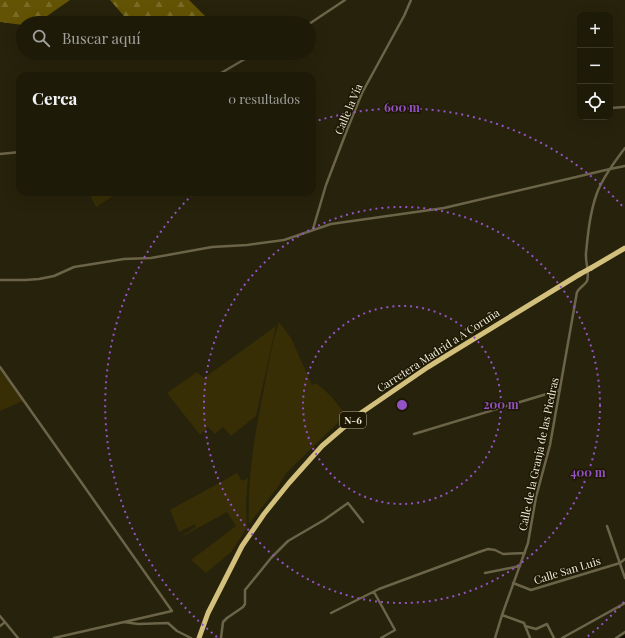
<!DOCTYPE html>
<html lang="es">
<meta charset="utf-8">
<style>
:root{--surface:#1d1a08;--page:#252312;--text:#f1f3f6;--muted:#a0a19c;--line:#3b3829}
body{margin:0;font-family:"Playfair Display",serif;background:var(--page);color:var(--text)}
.controls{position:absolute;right:12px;top:12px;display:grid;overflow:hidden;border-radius:8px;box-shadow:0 4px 16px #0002}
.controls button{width:36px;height:36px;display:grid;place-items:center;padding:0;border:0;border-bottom:1px solid var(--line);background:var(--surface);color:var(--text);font:20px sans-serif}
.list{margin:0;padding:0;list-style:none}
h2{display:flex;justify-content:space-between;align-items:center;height:52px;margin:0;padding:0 16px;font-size:17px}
h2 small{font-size:13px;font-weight:400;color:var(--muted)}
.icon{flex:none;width:22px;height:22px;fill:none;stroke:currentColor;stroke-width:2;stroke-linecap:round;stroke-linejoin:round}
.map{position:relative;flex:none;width:625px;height:638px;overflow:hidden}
.search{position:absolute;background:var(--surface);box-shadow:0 4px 16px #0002;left:16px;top:16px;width:300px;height:44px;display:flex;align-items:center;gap:10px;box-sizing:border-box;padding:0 14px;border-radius:22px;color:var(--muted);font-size:15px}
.panel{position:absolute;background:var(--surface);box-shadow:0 4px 16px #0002;left:16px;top:72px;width:300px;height:124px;border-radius:12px}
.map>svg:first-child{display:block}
</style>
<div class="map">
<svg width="625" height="638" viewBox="0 0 625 638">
<defs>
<pattern id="forest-firs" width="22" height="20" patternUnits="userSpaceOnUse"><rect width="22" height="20" fill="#635304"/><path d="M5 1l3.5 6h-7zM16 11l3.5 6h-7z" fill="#7a6c28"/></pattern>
</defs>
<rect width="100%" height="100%" fill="#27220b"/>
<path fill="#372e06" d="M88,192h29l-8,7 -13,8z
M279,322l12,16 21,47 4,-2 15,13 15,19 -59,57 -10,16 -28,36c-2,-46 6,-91 15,-136 4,-22 8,-45 15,-66z
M276,326l-20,90 -25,20 -8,-9 -8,7 -7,-7 -8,8 -33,-42 30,-21 7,6z
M0,368l23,33 -23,10z
M237,473l5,8 6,-3 -2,25 1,25 -16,24 -25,21 -15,-13 45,-34 -9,-14 -42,23h-2l13,-8 -1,-3 -16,8 -9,-22z"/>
<path fill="url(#forest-firs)" d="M0,0h70l-33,23h-14v2l-23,-3z
M110,0h79l17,17 -6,6h-70z"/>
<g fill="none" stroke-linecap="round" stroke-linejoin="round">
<path stroke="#100a00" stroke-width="3.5" d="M623,638l2,-1"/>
<path stroke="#6b6449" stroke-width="2.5" d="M309,24l36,-24
M216,76l39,-23
M610,108l15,-1
M0,154l20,-2
M313,229l13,-44 21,-55 15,-37 42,-77 7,-16
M0,280h25l14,-1 15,-3 20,-9 50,-8 27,-1 61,-11 35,-2 37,-5 47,-16 113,-16 166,-39 15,-3
M0,367l172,244 -48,11
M414,434l146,-44
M607,526l18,52
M485,573l35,-7
M513,583l18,7 89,-27 5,-4
M374,592l21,38 -14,8
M331,613l48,-24 100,-37 9,-3 7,1 8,4 22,-1
M502,615l22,8 6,15
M0,616l18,22
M0,626l5,-4
M525,626l11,3 11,-5 7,14
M54,638l70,-16 14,2 30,-1 9,8 14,7
M221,638l2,-16 4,-4 16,-11 2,-3v-14l26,-32 17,-17 36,-21 24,-17 15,19
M495,638l7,-23 26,-72 8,-46 14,-52 27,-153c3,-5 8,-7 10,-11 3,-8 -2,-19 -1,-28 2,-20 4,-41 11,-60 6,-16 18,-32 28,-45
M562,638l63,-35
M616,638l9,-6"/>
<path stroke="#d2c07c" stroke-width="5" d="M591,268l34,-20
M199,638l9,-25 34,-67 22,-32 25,-31 33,-37 36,-31 70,-48 152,-93"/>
<path stroke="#d2c07c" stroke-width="5" d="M580,274l11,-6"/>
</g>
<g fill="none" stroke="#9353c6" stroke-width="2" stroke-dasharray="2 4">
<circle cx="402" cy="405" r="99"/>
<circle cx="402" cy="405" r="198"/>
<path d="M624 602A297 297 0 0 1 587 637M217 637A297 297 0 0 1 194 193M313 122A297 297 0 0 1 624 208"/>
</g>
<g text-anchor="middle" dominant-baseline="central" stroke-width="3" stroke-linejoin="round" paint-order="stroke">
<rect fill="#1e1803" stroke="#b2ae9e" stroke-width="1" x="340" y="412" width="26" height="16" rx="3"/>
<g font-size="10" font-weight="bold" fill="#f1eee0">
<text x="353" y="420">N-6</text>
</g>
<g font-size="11" fill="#f1eee0" stroke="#1e1803">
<text transform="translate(348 109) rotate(-67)">Calle la Vía</text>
<text transform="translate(438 350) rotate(-33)">Carretera Madrid a A Coruña</text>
<text transform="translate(538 454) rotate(-78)">Calle de la Granja de las Piedras</text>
<text transform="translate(567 570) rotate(-17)">Calle San Luis</text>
</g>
</g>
<circle cx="402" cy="405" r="6" fill="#9353c6" stroke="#1e1803" stroke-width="2"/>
<g font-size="12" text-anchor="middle" font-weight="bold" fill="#9353c6" stroke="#1e1803" stroke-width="3" stroke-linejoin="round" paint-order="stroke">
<text x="402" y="112">600 m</text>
<text x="501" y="409">200 m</text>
<text x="588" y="477">400 m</text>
</g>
</svg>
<div class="controls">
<button>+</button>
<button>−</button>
<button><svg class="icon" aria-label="locate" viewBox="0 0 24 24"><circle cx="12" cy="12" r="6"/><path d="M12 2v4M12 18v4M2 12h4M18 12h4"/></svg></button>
</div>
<div class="search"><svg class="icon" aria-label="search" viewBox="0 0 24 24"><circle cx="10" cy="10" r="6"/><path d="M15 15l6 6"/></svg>Buscar aquí</div>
<section class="panel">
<h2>Cerca<small>0 resultados</small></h2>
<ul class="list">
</ul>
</section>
</div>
